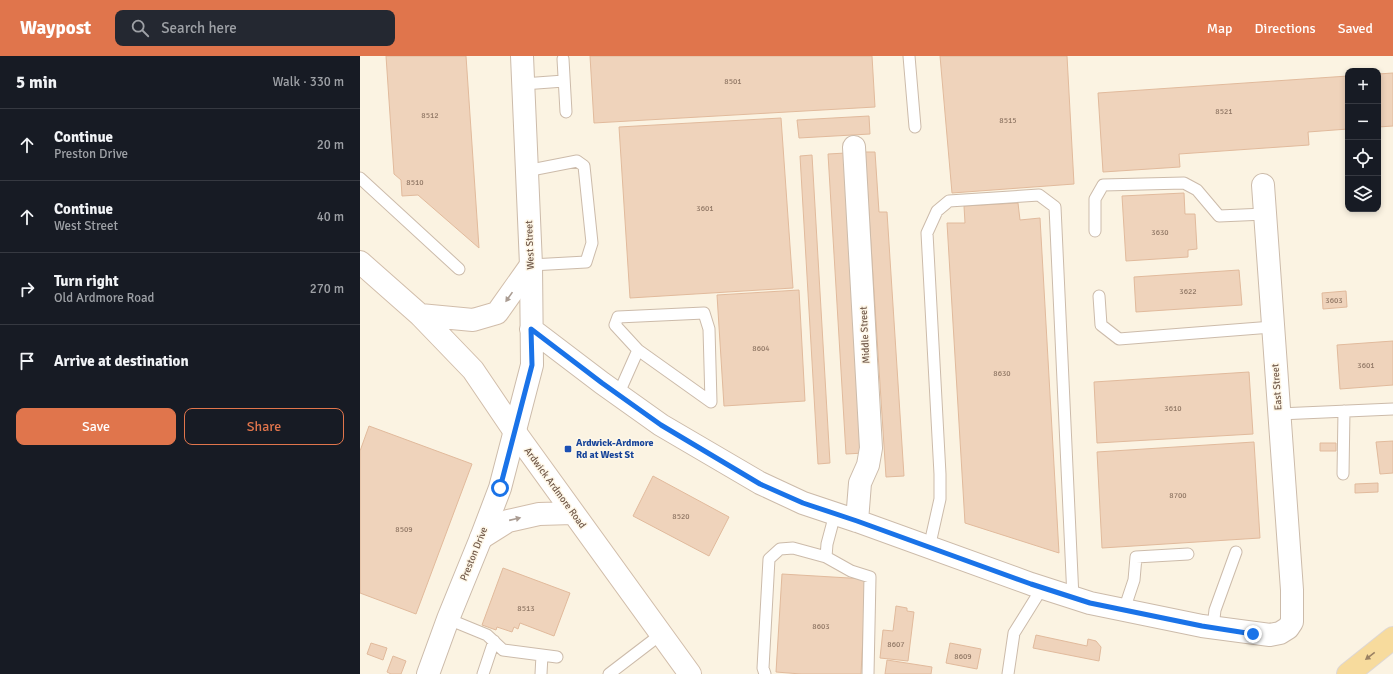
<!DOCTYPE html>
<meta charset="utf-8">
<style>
:root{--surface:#171b24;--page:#242831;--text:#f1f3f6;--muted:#9ea1a6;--line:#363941;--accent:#e0754c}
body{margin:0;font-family:Signika,sans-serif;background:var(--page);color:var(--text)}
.controls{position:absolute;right:12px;top:12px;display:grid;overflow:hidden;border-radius:8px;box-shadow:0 2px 6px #0003}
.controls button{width:36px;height:36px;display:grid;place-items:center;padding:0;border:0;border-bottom:1px solid var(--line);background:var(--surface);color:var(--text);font:20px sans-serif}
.stop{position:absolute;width:12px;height:12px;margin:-9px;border:3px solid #1a73e8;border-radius:50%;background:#fff}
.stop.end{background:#1a73e8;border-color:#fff;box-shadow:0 1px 4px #0008}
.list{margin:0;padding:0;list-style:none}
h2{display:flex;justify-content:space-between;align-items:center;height:52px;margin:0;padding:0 16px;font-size:17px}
h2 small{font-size:13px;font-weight:400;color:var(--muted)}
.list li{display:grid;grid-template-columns:26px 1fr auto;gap:12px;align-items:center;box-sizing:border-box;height:72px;padding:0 16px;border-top:1px solid var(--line)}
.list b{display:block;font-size:15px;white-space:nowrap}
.list p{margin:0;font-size:13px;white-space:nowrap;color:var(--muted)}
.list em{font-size:13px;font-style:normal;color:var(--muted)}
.actions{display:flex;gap:8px;padding:12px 16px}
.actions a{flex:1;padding:9px 0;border:1px solid var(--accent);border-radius:8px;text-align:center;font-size:14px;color:var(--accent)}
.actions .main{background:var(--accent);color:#fff}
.icon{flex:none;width:22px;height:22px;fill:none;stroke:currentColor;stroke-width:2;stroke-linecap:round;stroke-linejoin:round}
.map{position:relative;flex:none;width:1033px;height:618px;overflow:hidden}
header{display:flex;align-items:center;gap:24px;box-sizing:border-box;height:56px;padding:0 20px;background:var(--accent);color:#fff}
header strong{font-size:19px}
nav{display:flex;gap:22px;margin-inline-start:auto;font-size:14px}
.search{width:280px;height:36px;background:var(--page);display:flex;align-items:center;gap:10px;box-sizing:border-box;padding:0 14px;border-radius:8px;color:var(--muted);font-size:15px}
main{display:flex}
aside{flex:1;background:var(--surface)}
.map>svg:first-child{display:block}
</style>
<header>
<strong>Waypost</strong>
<div class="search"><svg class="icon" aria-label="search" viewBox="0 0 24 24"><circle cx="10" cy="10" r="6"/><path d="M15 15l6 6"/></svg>Search here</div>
<nav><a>Map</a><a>Directions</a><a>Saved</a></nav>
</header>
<main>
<aside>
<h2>5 min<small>Walk · 330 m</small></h2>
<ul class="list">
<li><svg class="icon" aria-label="ahead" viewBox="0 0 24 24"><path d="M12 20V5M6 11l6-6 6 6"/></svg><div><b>Continue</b><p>Preston Drive</p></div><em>20 m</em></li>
<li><svg class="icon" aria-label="ahead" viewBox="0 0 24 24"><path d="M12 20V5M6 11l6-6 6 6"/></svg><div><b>Continue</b><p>West Street</p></div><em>40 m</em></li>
<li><svg class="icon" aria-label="right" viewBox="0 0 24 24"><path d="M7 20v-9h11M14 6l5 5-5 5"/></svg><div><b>Turn right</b><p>Old Ardmore Road</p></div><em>270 m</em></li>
<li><svg class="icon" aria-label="arrive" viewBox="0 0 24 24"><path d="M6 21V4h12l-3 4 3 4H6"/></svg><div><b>Arrive at destination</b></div></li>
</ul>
<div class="actions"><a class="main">Save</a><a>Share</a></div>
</aside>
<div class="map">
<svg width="1033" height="618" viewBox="0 0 1033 618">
<rect width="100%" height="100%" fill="#fbf3e2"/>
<path fill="#efd3bb" stroke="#e1ba9c" d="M26,0h80l13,192 -61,-53 -16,1 -1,-16 -7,-6z
M230,0h282l3,51 -281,16z
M580,0h127l7,128 -122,9z
M1033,17v53l-15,1v-53z
M988,20v53l-40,3 1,13 -130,9 1,13 -77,5 -5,-79z
M509,60l1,18 -71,4 -2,-18z
M421,62l12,170 -163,10 -11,-171z
M505,96h10l4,60h8l17,264 -18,1z
M486,97l18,300 -18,1 -18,-300z
M452,99l18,308 -12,1 -18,-308z
M824,137l1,21h10l2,35 -9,1v7l-62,4 -4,-65z
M658,147l2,17 20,-2 19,335 -94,-30 -18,-300h18l-1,-17z
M879,214l3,35 -106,7 -2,-35z
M439,234l6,111 -81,5 -7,-111z
M986,235l1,16 -24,2 -1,-16z
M1033,285v44l-53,4 -3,-44z
M889,316l4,62 -156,9 -3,-61z
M9,370l103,38 -56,150 -56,-21v-142z
M1033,385v32l-13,1 -4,-32z
M894,386l6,96 -158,10 -5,-96z
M960,387h16v8h-16z
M293,420l76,41 -20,39 -76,-40z
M1018,427v9l-23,1v-9z
M143,512l67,25 -16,43 -34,-13 -2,6 -4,-2 -2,5 -15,-5 -1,3 -14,-5z
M422,518l84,5 -5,95h-60l-25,-2z
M536,550l11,2v3l7,1 -6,49 -28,-3 3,-28 10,1z
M676,579l51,11 1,-7 8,2 5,6 -2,14 -66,-13z
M11,587l16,5 -4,12 -16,-6z
M590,587l31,6 -4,20 -31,-6z
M33,600l13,5 -5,13h-10l-4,-2z
M527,604l45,7 -1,7h-46z"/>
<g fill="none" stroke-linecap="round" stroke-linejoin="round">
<g stroke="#cba" stroke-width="13">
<path id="service" d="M549,0l6,71
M203,3l3,53
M163,28l41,-3
M166,115l51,-10 7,5 8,77 -6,19 -55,3
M0,122l99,91
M735,175v-32l8,-14 81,-2 13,7 22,26 46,-2
M739,240l2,29 18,14 154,-12
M258,339l20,-45 -23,-25 3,-8 86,-4 5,16 2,73 -73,-52
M919,358l114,-5
M983,418l1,-63
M569,492l11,-49v-25l-13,-241 10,-22 12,-10 90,-6 16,12 18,391
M466,501l1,-13 8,-30
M764,554l10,-30 2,-23 52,-3
M88,563l39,16 16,15 54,7
M853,571l2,-17 21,-58
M123,618l11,-33
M181,618l1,-19
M249,618l51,-39
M405,618l-2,-6 6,-109 11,-10 13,-1 33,9 25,14 19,6 -2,97
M648,618l6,-41 28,-45"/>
</g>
<g stroke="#cba" stroke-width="24">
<path id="minor" d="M494,91l17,301 -3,17 -8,18 -3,38
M171,273l71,54 59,42 99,58 43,20 54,18 174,63 59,19 112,23 68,9 10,-2 8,-5 4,-6v-32l-29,-405
M68,618l20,-55 33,-81 19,-50 32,-123 -1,-100 -9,-209"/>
</g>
<g stroke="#d1bdaa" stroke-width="24">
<path id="secondary" d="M0,206l60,53 53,55 42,62 175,242
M60,259l53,5 24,-7 34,-48
M121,482l27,-17 31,-7 34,-1"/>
</g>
<g stroke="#ddd7d4" stroke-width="24">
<path id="primary" d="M988,618l45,-36"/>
</g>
<use href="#service" stroke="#fff" stroke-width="11"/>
<use href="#minor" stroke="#fff" stroke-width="22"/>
<use href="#secondary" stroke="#fff" stroke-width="22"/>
<use href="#primary" stroke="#f7db9d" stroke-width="22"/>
</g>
<defs><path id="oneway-solid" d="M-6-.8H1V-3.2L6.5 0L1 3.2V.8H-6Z"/></defs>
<g fill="#aa9c92">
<use href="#oneway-solid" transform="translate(149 241) rotate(125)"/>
<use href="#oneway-solid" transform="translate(155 463) rotate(-13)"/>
</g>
<use fill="#9a8163" href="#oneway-solid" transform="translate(1010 600) rotate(142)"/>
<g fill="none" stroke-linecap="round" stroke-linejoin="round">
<path stroke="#1a73e8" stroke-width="5" d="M140,432l32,-123 -1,-36 71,54 59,42 99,59 43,19 54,18 174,63 59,19 112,23 51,8"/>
</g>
<rect fill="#1a4fb4" stroke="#fef7e8" stroke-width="1.5" x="204" y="389" width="8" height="8" rx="2"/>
<g text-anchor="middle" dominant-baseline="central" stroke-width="3" stroke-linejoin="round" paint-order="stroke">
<g font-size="8" fill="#917866">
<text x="373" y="25">8501</text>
<text x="864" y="55">8521</text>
<text x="70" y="59">8512</text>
<text x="648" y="64">8515</text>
<text x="55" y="126">8510</text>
<text x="345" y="152">3601</text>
<text x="800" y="176">3630</text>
<text x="828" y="235">3622</text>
<text x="974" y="244">3603</text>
<text x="401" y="292">8604</text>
<text x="1006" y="309">3601</text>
<text x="642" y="317">8630</text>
<text x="813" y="352">3610</text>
<text x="818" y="439">8700</text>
<text x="321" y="460">8520</text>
<text x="44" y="473">8509</text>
<text x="166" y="552">8513</text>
<text x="461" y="570">8603</text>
<text x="536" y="588">8607</text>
<text x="603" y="600">8609</text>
</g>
<g font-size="10" fill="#725a4a" stroke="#fef7e8">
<text transform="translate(170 189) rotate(-92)">West Street</text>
<text transform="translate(505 279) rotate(-93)">Middle Street</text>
<text transform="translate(917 331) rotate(-94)">East Street</text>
<text transform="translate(195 432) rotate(54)">Ardwick Ardmore Road</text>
<text transform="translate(114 498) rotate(-68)">Preston Drive</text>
</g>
<g font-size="10" font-weight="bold" fill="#164399" stroke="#fef7e8" text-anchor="start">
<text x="216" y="387">Ardwick-Ardmore<tspan x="216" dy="12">Rd at West St</tspan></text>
</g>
</g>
</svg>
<div class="controls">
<button>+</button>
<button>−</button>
<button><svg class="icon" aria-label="locate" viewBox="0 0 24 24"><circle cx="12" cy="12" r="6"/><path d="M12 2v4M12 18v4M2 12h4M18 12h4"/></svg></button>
<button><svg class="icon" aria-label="layers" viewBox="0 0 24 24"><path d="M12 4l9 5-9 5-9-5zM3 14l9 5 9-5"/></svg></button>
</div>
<div class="stop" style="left:140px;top:432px"></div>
<div class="stop end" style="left:893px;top:578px"></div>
</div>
</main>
